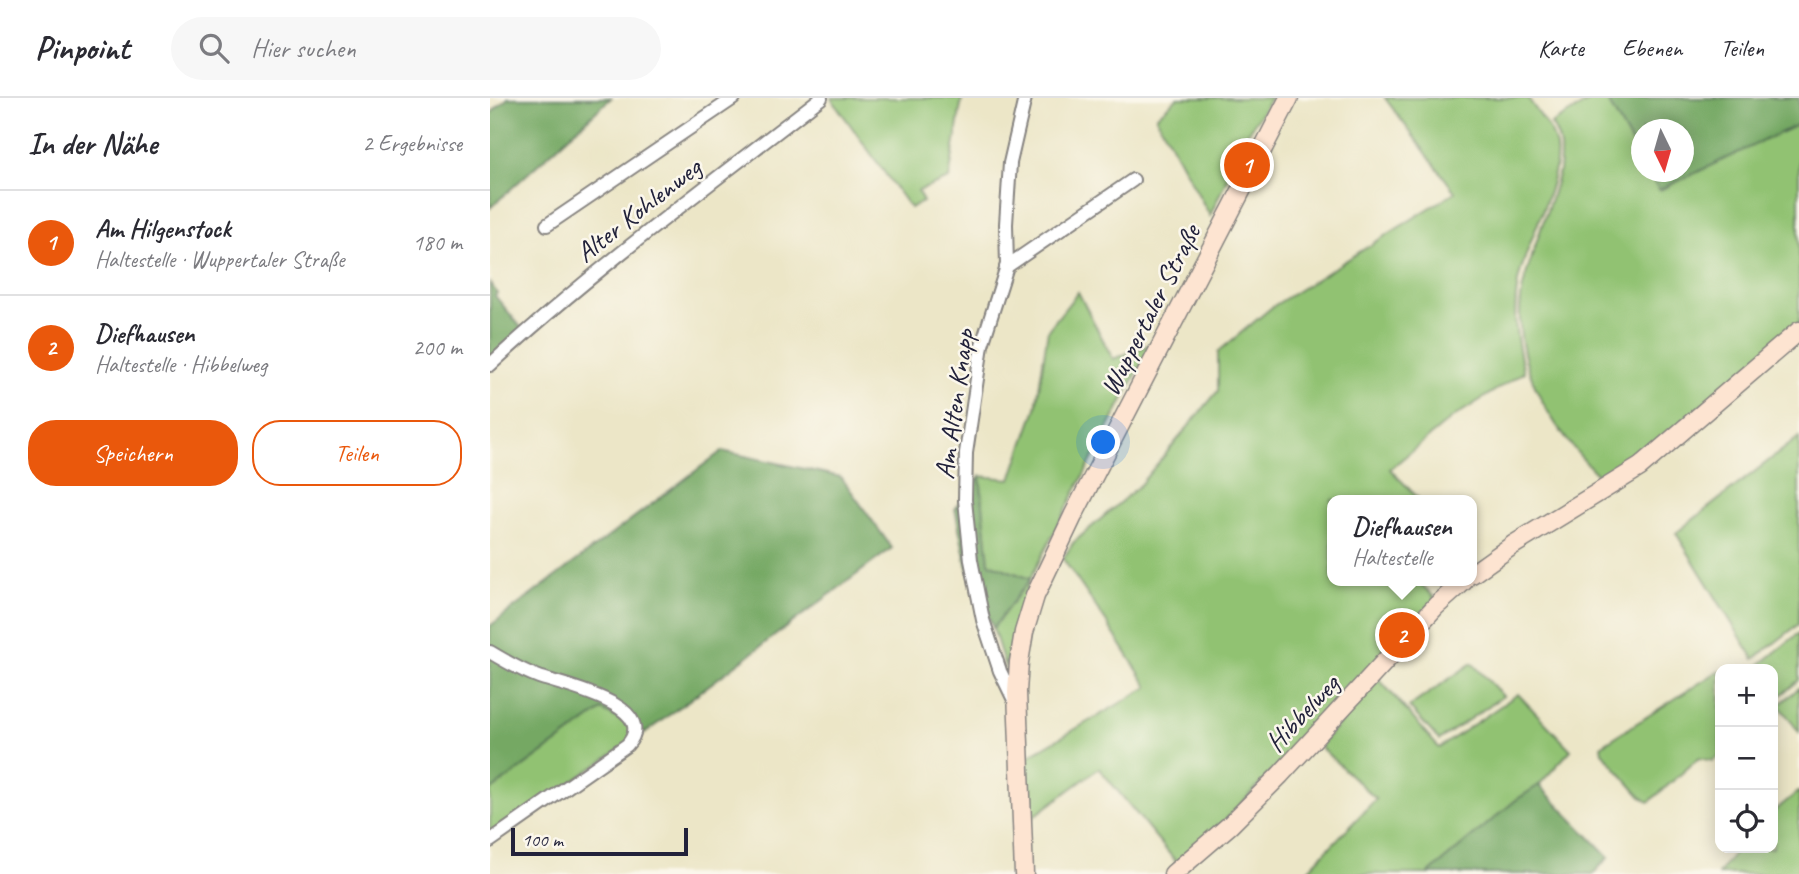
<!DOCTYPE html>
<html lang="de">
<meta charset="utf-8">
<style>
:root{--surface:#fff;--page:#f7f7f7;--text:#2b2b33;--muted:#7c7c81;--line:#e1e1e2;--accent:#ea580c}
body{margin:0;font-family:Caveat,sans-serif;background:var(--page);color:var(--text)}
.controls{position:absolute;right:21px;bottom:21px;display:grid;overflow:hidden;border-radius:14px;box-shadow:0 4px 18px #0003}
.controls button{width:63px;height:63px;display:grid;place-items:center;padding:0;border:0;border-bottom:2px solid var(--line);background:var(--surface);color:var(--text);font:35px sans-serif}
.compass{position:absolute;left:1141px;top:21px;width:63px;height:63px;border-radius:50%;background:var(--surface);box-shadow:0 4px 18px #0003;rotate:175deg}
.scale{position:absolute;left:21px;bottom:18px;width:177px;box-sizing:border-box;padding-left:7px;border:4px solid #22223b;border-top:0;font-size:19px;line-height:24px;white-space:nowrap;color:#22223b;-webkit-text-stroke:5px #fbf7ec;paint-order:stroke}
.you{position:absolute;left:614px;top:345px;width:24px;height:24px;margin:-18px;border:5px solid #fff;border-radius:50%;background:#1a73e8;box-shadow:0 0 0 10px #1a73e833}
.badge{display:grid;place-items:center;width:46px;height:46px;border-radius:50%;background:var(--accent);color:#fff;font-size:23px;font-weight:700}
.pin{position:absolute;translate:-50% -50%;border:4px solid #fff;box-shadow:0 2px 7px #0006}
.popup{position:absolute;left:837px;top:397px;width:150px;height:91px;box-sizing:border-box;display:grid;place-content:center;border-radius:14px;background:var(--surface);filter:drop-shadow(0 2px 5px #0005);font-size:23px;white-space:nowrap;color:var(--muted)}
.popup b{font-size:26px;color:var(--text)}
.popup::after{content:'';position:absolute;left:50%;top:100%;margin-left:-14px;border:14px solid transparent;border-top-color:var(--surface)}
.list{margin:0;padding:0;list-style:none}
h2{display:flex;justify-content:space-between;align-items:center;height:91px;margin:0;padding:0 28px;font-size:30px}
h2 small{font-size:23px;font-weight:400;color:var(--muted)}
.list li{display:grid;grid-template-columns:46px 1fr auto;gap:21px;align-items:center;box-sizing:border-box;height:105px;padding:0 28px;border-top:2px solid var(--line)}
.list b{display:block;font-size:26px;white-space:nowrap}
.list p{margin:0;font-size:23px;white-space:nowrap;color:var(--muted)}
.list em{font-size:23px;font-style:normal;color:var(--muted)}
.actions{display:flex;gap:14px;padding:21px 28px}
.actions a{flex:1;padding:16px 0;border:2px solid var(--accent);border-radius:28px;text-align:center;font-size:24px;color:var(--accent)}
.actions .main{background:var(--accent);color:#fff}
.icon{flex:none;width:38px;height:38px;fill:none;stroke:currentColor;stroke-width:2;stroke-linecap:round;stroke-linejoin:round}
.map{position:relative;flex:none;width:1309px;height:776px;overflow:hidden}
header{display:flex;align-items:center;gap:42px;box-sizing:border-box;height:98px;padding:0 35px;background:var(--surface);border-bottom:2px solid var(--line)}
header strong{font-size:33px}
nav{display:flex;gap:38px;margin-inline-start:auto;font-size:24px}
.search{width:490px;height:63px;background:var(--page);display:flex;align-items:center;gap:18px;box-sizing:border-box;padding:0 24px;border-radius:38px;color:var(--muted);font-size:26px}
main{display:flex}
aside{flex:1;background:var(--surface)}
.map>svg:first-child{display:block}
</style>
<header>
<strong>Pinpoint</strong>
<div class="search"><svg class="icon" aria-label="search" viewBox="0 0 24 24"><circle cx="10" cy="10" r="6"/><path d="M15 15l6 6"/></svg>Hier suchen</div>
<nav><a>Karte</a><a>Ebenen</a><a>Teilen</a></nav>
</header>
<main>
<aside>
<h2>In der Nähe<small>2 Ergebnisse</small></h2>
<ul class="list">
<li><span class="badge">1</span><div><b>Am Hilgenstock</b><p>Haltestelle · Wuppertaler Straße</p></div><em>180 m</em></li>
<li><span class="badge">2</span><div><b>Diefhausen</b><p>Haltestelle · Hibbelweg</p></div><em>200 m</em></li>
</ul>
<div class="actions"><a class="main">Speichern</a><a>Teilen</a></div>
</aside>
<div class="map">
<svg width="1309" height="776" viewBox="0 0 1309 776">
<rect width="100%" height="100%" fill="#fbf7ec"/>
<filter id="ink" filterUnits="userSpaceOnUse"><feTurbulence type="fractalNoise" baseFrequency=".0143" numOctaves="2"/><feDisplacementMap in="SourceGraphic" scale="14" xChannelSelector="R" yChannelSelector="G"/><feConvolveMatrix kernelMatrix="1 2 1 2 8 2 1 2 1" color-interpolation-filters="sRGB"/></filter>
<filter id="wash" filterUnits="userSpaceOnUse"><feTurbulence type="fractalNoise" baseFrequency=".00686" numOctaves="4" result="noise"/><feDisplacementMap in="SourceGraphic" scale="28" xChannelSelector="R" yChannelSelector="G"/><feGaussianBlur stdDeviation="1.57" result="paint"/><feColorMatrix in="noise" values="0 0 0 0 0 0 0 0 0 0 0 0 0 0 0 0 0 1.4 0 .05"/><feComposite in="paint" operator="in"/></filter>
<g filter="url(#wash)">
<rect width="100%" height="100%" fill="#ece6c7"/>
<path fill="#91c272" stroke="#5a7256" stroke-width="2" d="M341,0h131l-13,81 -31,12 5,11 -13,6z
M687,0h94l-24,36 -37,82 -54,-99z
M895,0h143c8,13 21,27 26,41 13,33 -30,107 -36,143 -6,34 -2,57 6,90l-72,46 -62,51 30,31h-88v81h86l18,18 -212,223 -47,41 -78,-95 -70,52 -2,-63 121,-70 -41,-64 -44,-64 10,-16 66,-57 79,-95v-39l54,-45 183,-115z
M1105,0h11l35,62 1,12h6l12,18 139,-67v200l-150,128 -46,29c-53,-51 -99,-125 -78,-201 10,-37 25,-72 34,-108 2,-19 3,-31 -8,-47z
M588,194l35,67 39,-15 -122,235 -25,88 -12,-39 37,-49 -41,-16 -9,-87 31,3 25,-71 12,-78z
M1309,339v187l-45,35 -78,-126z
M1309,535v47l-20,17 -6,-9v-19h-13l-2,-3z
M982,565l31,33 -64,44 -30,-33z
M1230,572v85l-7,6 -14,-3 -50,44 -8,-5 -39,-45 -1,-6z
M889,581l60,69 79,-54 53,56 -32,35 -23,15 -88,74h-124l72,-75 -57,-53z
M1309,590v44l-20,-27z
M112,612l32,17 -5,16 -139,95v-47z
M1309,693v83h-81l20,-26h35v-36z"/>
<path fill="#74a864" stroke="#4b6550" stroke-width="2" d="M18,0h103l-121,110v-94z
M1116,0h193v26l-140,66 -11,-18h36v-42h-42l-1,30z
M0,185l7,10 -2,3 29,35 -34,29z
M232,353l119,26 51,71 -247,185 -43,-23 -112,81v-165z
M490,378l9,87 41,16 -37,49 -26,-61 -12,-59z
M1049,687l70,72 -16,17h-165l88,-74z"/>
</g>
<g filter="url(#ink)">
<g fill="none" stroke-linecap="round" stroke-linejoin="round">
<g stroke="#878481" stroke-width="16">
<path id="street" d="M57,127l187,-127
M516,169l127,-87
M0,267c104,-96 219,-180 331,-267
M0,554c15,9 32,19 49,25 23,8 123,29 88,68l-137,96
M525,604l-15,-31 -17,-51 -12,-60 -6,-60 1,-47 16,-108 25,-79 -1,-42 4,-61 15,-65"/>
</g>
<g stroke="#878481" stroke-width="21">
<path id="secondary" d="M982,476l41,-29 127,-78 159,-136
M534,776l-7,-182 2,-30 5,-30 11,-36 38,-80 216,-418
M683,776l57,-49 50,-50 156,-169 28,-25"/>
</g>
<use href="#street" stroke="#fff" stroke-width="12"/>
<use href="#secondary" stroke="#fde4d1" stroke-width="18"/>
</g>
</g>
<g text-anchor="middle" dominant-baseline="central" stroke-width="5" stroke-linejoin="round" paint-order="stroke">
<g font-size="28" fill="#22223b" stroke="#fbf7ec">
<text transform="translate(148 112) rotate(-38)">Alter Kohlenweg</text>
<text transform="translate(660 212) rotate(-63)">Wuppertaler Straße</text>
<text transform="translate(464 306) rotate(-82)">Am Alten Knapp</text>
<text transform="translate(812 615) rotate(-47)">Hibbelweg</text>
</g>
</g>
</svg>
<div class="controls">
<button>+</button>
<button>−</button>
<button><svg class="icon" aria-label="locate" viewBox="0 0 24 24"><circle cx="12" cy="12" r="6"/><path d="M12 2v4M12 18v4M2 12h4M18 12h4"/></svg></button>
</div>
<svg class="compass" viewBox="-18 -18 36 36"><path d="M0-13l5 13h-10z" fill="#e53935"/><path d="M0 13l5-13h-10z" fill="#7c7c81"/></svg>
<div class="scale">100 m</div>
<div class="you"></div>
<div class="pin badge" style="left:757px;top:67px">1</div>
<div class="pin badge" style="left:912px;top:537px">2</div>
<div class="popup"><b>Diefhausen</b>Haltestelle</div>
</div>
</main>
